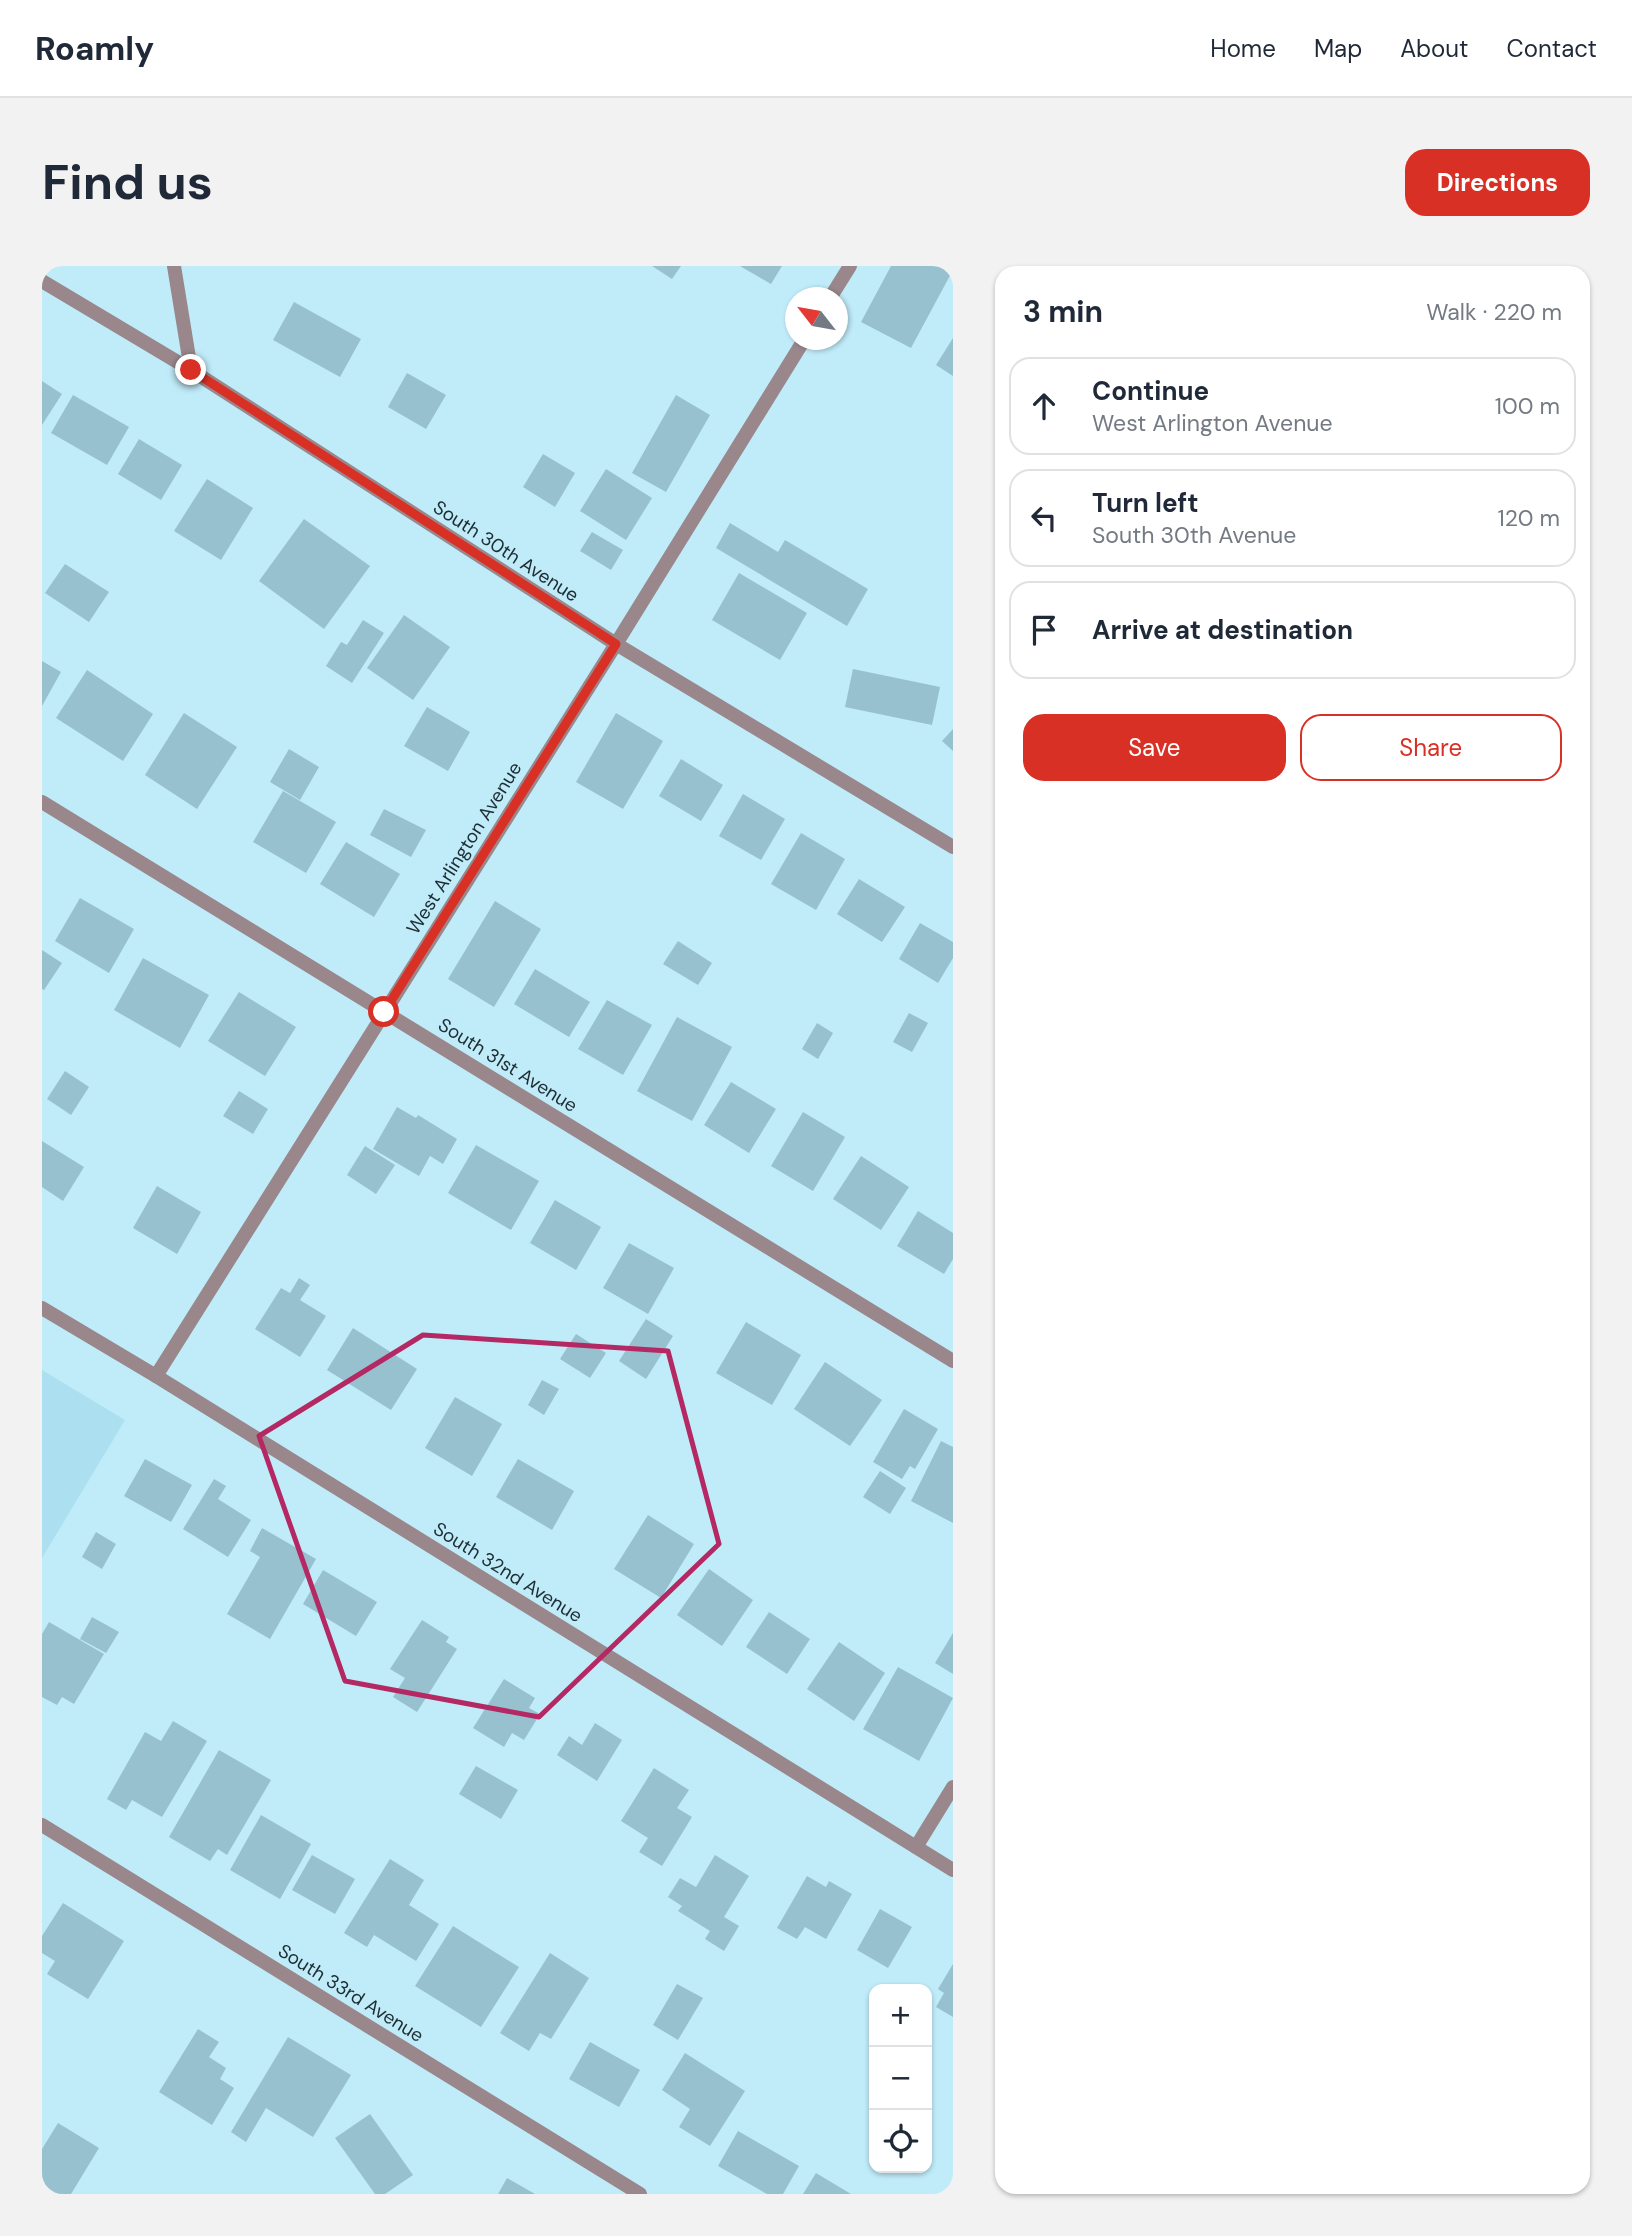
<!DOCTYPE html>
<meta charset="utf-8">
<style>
:root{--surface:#fff;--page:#f2f2f3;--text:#1f2937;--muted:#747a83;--line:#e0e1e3;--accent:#d93025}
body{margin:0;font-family:"DM Sans",sans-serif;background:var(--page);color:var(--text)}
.controls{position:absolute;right:21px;bottom:21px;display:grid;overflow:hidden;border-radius:14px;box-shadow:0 2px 5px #0004}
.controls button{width:63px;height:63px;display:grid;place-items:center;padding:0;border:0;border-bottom:2px solid var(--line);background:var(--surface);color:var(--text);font:35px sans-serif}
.compass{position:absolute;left:743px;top:21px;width:63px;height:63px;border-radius:50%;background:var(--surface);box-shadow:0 2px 5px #0004;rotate:301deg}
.stop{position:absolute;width:21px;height:21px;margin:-16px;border:5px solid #d93025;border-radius:50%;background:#fff}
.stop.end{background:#d93025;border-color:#fff;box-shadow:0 2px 7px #0008}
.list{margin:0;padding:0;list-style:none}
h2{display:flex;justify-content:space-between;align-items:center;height:91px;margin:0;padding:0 28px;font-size:30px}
h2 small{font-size:23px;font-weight:400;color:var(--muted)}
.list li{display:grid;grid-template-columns:46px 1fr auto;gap:21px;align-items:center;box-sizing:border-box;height:98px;margin:0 14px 14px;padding:0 14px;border:2px solid var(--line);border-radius:21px}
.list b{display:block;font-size:26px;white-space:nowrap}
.list p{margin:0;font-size:23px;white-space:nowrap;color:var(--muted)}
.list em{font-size:23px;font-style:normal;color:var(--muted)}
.actions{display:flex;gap:14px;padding:21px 28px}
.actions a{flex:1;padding:16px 0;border:2px solid var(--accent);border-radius:21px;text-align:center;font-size:24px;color:var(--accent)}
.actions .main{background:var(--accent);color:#fff}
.icon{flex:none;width:38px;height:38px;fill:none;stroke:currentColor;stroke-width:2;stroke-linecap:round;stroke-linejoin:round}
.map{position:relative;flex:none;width:911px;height:1928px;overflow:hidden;border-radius:21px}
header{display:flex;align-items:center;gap:42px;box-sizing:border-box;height:98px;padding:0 35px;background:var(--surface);border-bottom:2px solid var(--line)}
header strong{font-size:33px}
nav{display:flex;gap:38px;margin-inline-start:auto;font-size:24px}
.intro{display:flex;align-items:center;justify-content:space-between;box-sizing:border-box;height:168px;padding:0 42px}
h1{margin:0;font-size:49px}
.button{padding:18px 32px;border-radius:21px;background:var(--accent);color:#fff;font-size:24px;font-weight:700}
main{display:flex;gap:42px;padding:0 42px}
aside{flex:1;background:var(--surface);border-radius:21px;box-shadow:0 2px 5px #0004}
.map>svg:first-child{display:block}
</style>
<header>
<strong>Roamly</strong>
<nav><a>Home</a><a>Map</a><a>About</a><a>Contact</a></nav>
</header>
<div class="intro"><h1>Find us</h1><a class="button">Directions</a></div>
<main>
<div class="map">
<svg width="911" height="1928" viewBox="0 0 911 1928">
<rect width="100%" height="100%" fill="#c0ebf9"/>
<path fill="#ace0f1" d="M0,1104l83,50 -83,138z"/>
<path fill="#97c1cf" d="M610,0h29l-9,13z
M698,0h42l-11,18z
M849,0h62v4l-42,78 -50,-26z
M252,36l67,37 -21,38 -67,-37z
M911,72v38l-17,-11z
M365,107l39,22 -20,34 -38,-22z
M0,115l20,13 -20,31z
M31,129l56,32 -22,38 -56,-32z
M634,129l34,20 -44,77 -34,-19z
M97,173l43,26 -21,35 -43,-26z
M501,188l32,19 -20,34 -32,-20z
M564,203l46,29 -26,42 -46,-29z
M165,213l46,29 -32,52 -47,-29z
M262,253l66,47 -46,63 -65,-48z
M688,257l48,29 7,-12 83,49 -21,37 -131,-78z
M550,266l31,18 -12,20 -31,-19z
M23,298l44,28 -20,30 -44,-29z
M697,307l68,40 -27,47 -68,-40z
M362,349l46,32 -37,53 -46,-32z
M321,354l21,13 -32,50 -26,-17 15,-24 6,3z
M0,395l19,11 -19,34z
M811,403l87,18 -8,38 -87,-18z
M45,404l66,44 -30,47 -67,-43z
M385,441l43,25 -22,39 -44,-25z
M142,447l53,34 -40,62 -52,-34z
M574,447l47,28 -40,68 -47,-27z
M911,463v22l-11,-10z
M247,483l30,18 -19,33 -30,-18z
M639,493l42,26 -22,36 -42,-25z
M241,525l53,31 -30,51 -53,-31z
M701,528l42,25 -24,41 -42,-24z
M342,543l42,21 -15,27 -41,-22z
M759,567l44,26 -29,51 -45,-26z
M304,576l54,32 -26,43 -54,-33z
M817,613l46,28 -23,35 -45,-28z
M38,632l54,31 -25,44 -54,-32z
M453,635l46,28 -47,78 -46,-28z
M878,657l33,19v16l-15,25 -39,-24z
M636,675l34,22 -14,22 -35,-21z
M0,684l20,13 -18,27 -2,-1z
M101,692l66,37 -29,53 -66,-38z
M493,703l55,33 -21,35 -55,-33z
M197,726l57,35 -31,49 -57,-35z
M565,734l45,25 -29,50 -45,-26z
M867,747l19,10 -16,29 -19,-10z
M635,751l55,30 -40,74 -55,-30z
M775,757l16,10 -15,26 -16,-10z
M23,805l24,16 -18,28 -24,-16z
M689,816l45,27 -27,44 -45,-28z
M197,825l29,18 -15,25 -30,-18z
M355,841l19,11 2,-3 39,24 -14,25 -13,-8 -11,20 -46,-27z
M761,846l42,25 -32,54 -42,-25z
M0,875l42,26 -21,34 -21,-14z
M434,879l63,36 -28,49 -63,-37z
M323,880l30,19 -19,29 -29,-19z
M819,890l48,31 -28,43 -48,-31z
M115,920l44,26 -24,42 -44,-26z
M513,934l46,27 -25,43 -46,-27z
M876,945l35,22v26l-9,15 -47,-28z
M587,977l45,25 -26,46 -45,-26z
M257,1012l11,7 -10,15 26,16 -26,41 -45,-28 26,-41 9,5z
M604,1053l27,17 -27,43 -27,-18z
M704,1056l55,33 -29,50 -56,-32z
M311,1062l64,41 -26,41 -64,-40z
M534,1068l30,19 -16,25 -30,-19z
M783,1096l57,38 -32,46 -56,-37z
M500,1114l17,9 -15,26 -16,-10z
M413,1131l47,27 -30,52 -47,-28z
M862,1143l34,20 -23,40 -5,-3 -8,13 -29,-17z
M899,1175l12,6v76l-42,-22z
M103,1193l47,26 -21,37 -47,-26z
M476,1193l56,32 -22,39 -56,-33z
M838,1205l26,17 -16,26 -27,-17z
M172,1213l12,7 -8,13 33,21 -23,37 -45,-28z
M606,1249l46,29 -33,54 -47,-29z
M220,1262l54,31 -46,80 -43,-25 33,-57 -10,-6z
M54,1266l20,12 -14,25 -20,-12z
M667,1303l44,31 -31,46 -45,-31z
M281,1304l54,32 -21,34 -53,-32z
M727,1346l41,27 -23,35 -41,-27z
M50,1351l27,15 -13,21 -26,-14z
M380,1354l27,17 -3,5 11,7 -40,63 -24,-15 12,-19 -15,-9z
M7,1356l55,32 -30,50 -12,-7 -5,8 -15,-8v-63z
M911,1367v41l-18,-11z
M797,1376l46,31 -31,48 -47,-32z
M856,1401l55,31 -34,63 -56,-32z
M462,1413l31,19 -6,10 11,6 -16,26 -12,-7 -8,14 -31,-19z
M131,1455l34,20 -45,76 -30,-17 -6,10 -19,-11 38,-67 16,9z
M553,1457l27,17 -25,41 -40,-26 12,-19 13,9z
M177,1484l52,30 -44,75 -9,-6 -8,12 -41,-24z
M434,1500l42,24 -17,29 -42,-25z
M612,1502l35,22 -12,18 15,9 -30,49 -23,-14 9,-14 -27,-17z
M219,1549l50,29 -31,55 -50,-29z
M270,1589l43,24 -20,35 -43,-24z
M673,1589l34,21 -25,41 15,9 -15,25 -19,-12 5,-8 -32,-20 4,-5 -14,-9 12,-19 16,9z
M348,1593l34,21 -15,25 30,19 -23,37 -42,-26 -7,12 -23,-14z
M765,1610l19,11 3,-6 23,13 -26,45 -21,-12 -8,12 -20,-11z
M21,1637l61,38 -36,58 -41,-25 8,-13 -13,-8v-17z
M838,1643l32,18 -24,41 -31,-18z
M411,1660l66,41 -38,60 -66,-41z
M508,1687l39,25 -38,61 -11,-6 -11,18 -29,-18z
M911,1698v53l-17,-10 8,-14 -6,-4z
M635,1718l26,14 -25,42 -25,-15z
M156,1763l21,13 -10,15 17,11 -6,11 14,9 -22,37 -53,-33z
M246,1771l63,38 -38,62 -47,-29 -20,34 -15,-10z
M548,1776l50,28 -21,37 -50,-28z
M643,1787l60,38 -35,55 -31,-19 11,-18 -28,-19z
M328,1848l43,61 -28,19h-10l-40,-56z
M16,1857l41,25 -28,46h-29v-45z
M696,1865l61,35 -16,28h-16l-49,-28z
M774,1907l35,21h-48z
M465,1912l28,16h-37z"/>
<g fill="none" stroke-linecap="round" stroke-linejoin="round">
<path stroke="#99878c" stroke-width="14" d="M132,0l17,104
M0,15l149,89 425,274 337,203
M788,32l20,-32
M0,536l911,559
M114,1110l460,-732 188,-304
M0,1559l598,369
M874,1581l37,-60"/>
<path stroke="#99878c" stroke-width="14" d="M0,1042l114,68 797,494"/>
</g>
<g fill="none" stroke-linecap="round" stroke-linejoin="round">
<path stroke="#d93025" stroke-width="9" d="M149,104l425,274 -232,368"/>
</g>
<path fill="none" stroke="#b42963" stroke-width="5" stroke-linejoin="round" d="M381,1069l245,16 51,193 -180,173 -194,-36 -86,-245z"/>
<g text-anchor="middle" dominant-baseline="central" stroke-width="5" stroke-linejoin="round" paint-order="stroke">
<g font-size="19" fill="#1d2d33" stroke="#c0ebf9">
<text transform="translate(464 285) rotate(33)">South 30th Avenue</text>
<text transform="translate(422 582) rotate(-58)">West Arlington Avenue</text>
<text transform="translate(466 799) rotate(32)">South 31st Avenue</text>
<text transform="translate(466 1306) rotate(32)">South 32nd Avenue</text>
<text transform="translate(309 1727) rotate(32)">South 33rd Avenue</text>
</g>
</g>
</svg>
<div class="controls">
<button>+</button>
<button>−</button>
<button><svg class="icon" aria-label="locate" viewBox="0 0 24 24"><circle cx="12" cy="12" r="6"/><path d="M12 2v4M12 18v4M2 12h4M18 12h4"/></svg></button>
</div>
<svg class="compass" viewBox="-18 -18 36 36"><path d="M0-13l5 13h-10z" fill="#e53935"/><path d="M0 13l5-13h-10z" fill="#747a83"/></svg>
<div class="stop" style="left:342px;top:746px"></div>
<div class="stop end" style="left:149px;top:104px"></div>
</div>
<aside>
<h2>3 min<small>Walk · 220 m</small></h2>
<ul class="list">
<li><svg class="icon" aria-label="ahead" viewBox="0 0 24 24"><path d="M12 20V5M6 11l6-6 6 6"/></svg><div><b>Continue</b><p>West Arlington Avenue</p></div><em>100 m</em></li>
<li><svg class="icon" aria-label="left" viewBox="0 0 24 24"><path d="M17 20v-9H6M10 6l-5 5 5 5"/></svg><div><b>Turn left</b><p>South 30th Avenue</p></div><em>120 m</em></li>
<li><svg class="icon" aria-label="arrive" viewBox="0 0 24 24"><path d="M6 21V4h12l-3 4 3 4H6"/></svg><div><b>Arrive at destination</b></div></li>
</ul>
<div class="actions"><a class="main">Save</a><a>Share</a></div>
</aside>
</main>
